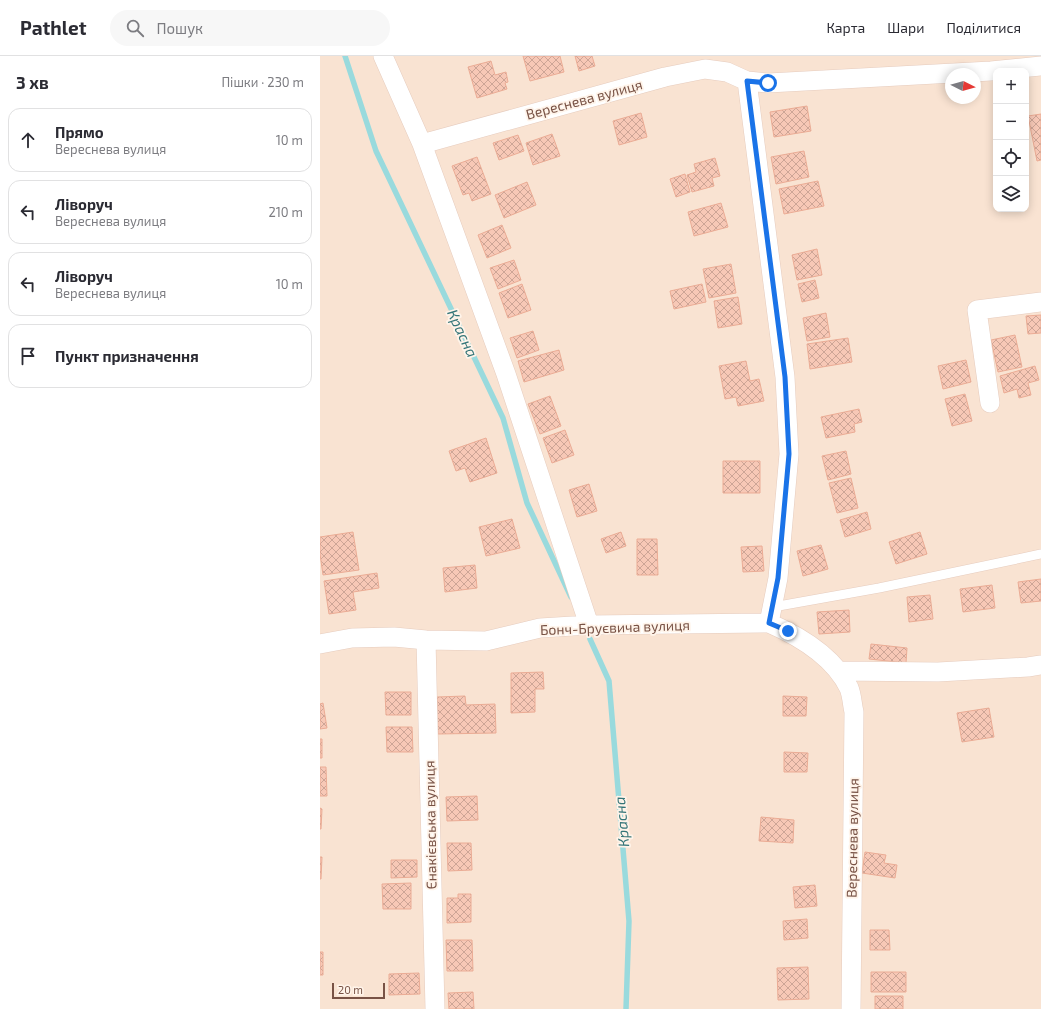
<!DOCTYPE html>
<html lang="uk">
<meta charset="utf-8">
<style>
:root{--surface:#fff;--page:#f7f7f7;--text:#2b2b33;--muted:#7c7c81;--line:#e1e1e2}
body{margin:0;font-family:"Exo 2",sans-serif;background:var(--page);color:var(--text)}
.controls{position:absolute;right:12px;top:12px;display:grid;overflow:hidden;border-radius:8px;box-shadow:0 2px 10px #0003}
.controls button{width:36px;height:36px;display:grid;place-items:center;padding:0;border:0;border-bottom:1px solid var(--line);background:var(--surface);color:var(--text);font:20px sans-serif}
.compass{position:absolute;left:625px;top:12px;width:36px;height:36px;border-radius:50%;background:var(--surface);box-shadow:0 2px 10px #0003;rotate:96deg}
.scale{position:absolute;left:12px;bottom:10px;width:53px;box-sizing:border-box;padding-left:4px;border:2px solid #785245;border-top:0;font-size:11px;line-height:14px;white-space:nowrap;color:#785245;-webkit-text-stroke:3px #fff4ea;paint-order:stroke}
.stop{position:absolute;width:12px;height:12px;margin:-9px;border:3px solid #1a73e8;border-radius:50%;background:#fff}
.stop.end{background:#1a73e8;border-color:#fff;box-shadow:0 1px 4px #0008}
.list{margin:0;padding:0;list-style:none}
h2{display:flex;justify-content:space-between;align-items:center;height:52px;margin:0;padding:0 16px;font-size:17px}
h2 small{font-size:13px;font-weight:400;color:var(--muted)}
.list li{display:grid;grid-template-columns:26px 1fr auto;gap:12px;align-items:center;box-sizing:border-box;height:64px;margin:0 8px 8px;padding:0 8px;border:1px solid var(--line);border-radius:12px}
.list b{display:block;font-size:15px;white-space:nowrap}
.list p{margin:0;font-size:13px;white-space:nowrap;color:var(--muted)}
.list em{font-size:13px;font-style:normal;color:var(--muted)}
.icon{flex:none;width:22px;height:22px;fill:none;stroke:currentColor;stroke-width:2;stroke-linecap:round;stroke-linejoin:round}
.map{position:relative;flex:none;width:721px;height:953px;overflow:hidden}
header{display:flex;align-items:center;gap:24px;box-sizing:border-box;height:56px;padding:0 20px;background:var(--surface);border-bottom:1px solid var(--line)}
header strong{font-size:19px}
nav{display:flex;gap:22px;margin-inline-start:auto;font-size:14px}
.search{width:280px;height:36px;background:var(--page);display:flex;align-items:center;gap:10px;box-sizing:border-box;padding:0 14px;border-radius:22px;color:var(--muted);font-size:15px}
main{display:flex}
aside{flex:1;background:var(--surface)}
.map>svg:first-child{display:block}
</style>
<header>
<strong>Pathlet</strong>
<div class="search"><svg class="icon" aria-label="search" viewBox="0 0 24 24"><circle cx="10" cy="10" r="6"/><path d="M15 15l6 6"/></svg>Пошук</div>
<nav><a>Карта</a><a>Шари</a><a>Поділитися</a></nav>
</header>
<main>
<aside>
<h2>3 хв<small>Пішки · 230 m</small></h2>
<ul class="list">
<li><svg class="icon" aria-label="ahead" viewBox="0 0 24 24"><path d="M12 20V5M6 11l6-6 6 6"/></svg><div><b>Прямо</b><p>Вереснева вулиця</p></div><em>10 m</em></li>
<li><svg class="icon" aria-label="left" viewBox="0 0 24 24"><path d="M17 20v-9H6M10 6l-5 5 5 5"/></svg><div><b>Ліворуч</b><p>Вереснева вулиця</p></div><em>210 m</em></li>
<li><svg class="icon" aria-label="left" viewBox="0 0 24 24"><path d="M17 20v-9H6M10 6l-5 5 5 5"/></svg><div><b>Ліворуч</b><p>Вереснева вулиця</p></div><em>10 m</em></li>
<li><svg class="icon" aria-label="arrive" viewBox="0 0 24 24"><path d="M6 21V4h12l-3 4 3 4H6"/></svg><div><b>Пункт призначення</b></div></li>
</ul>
</aside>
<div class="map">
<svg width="721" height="953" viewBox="0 0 721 953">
<defs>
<pattern id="building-cross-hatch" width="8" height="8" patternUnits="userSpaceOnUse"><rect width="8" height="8" fill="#f7c8b6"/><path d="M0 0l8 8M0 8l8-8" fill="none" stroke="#cda596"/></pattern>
</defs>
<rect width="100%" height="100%" fill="#fef0e1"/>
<path fill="#f9e3d2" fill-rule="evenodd" d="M0,0h721v953h-721zM676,15h30v138h-30zM631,18h24v24h-24z"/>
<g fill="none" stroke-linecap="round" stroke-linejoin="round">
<path stroke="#99dadd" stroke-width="5.5" d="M25,0l31,95 127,267 24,85 44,94
M270,583l19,42 20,240 -3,88"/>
</g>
<path fill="url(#building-cross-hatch)" stroke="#ebac95" d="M203,0h37l4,16 -34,9z
M255,0h17l3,10 -16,5z
M171,5l4,14 11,-3 2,10 -3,1 2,6 -30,9 -9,-31z
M487,50l4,25 -37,6 -4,-25z
M321,57l6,24 -28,8 -6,-24z
M721,58v46l-4,1 -9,-45z
M232,78l8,22 -27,9 -7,-22z
M198,79l6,16 -25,9 -6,-17z
M484,95l5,26 -33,7 -5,-27z
M157,101l14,37 -19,7 -3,-8 -6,2 -11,-29z
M395,102l5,18 -8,2 2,8 -22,6 -5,-17 9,-3 -2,-8z
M365,118l5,18 -14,5 -6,-18z
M498,125l6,25 -40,8 -5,-25z
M207,126l9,23 -32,13 -9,-23z
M401,147l7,24 -34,9 -6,-24z
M182,169l9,23 -24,10 -9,-23z
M497,193l5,26 -25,5 -5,-25z
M194,204l7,20 -23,9 -8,-21z
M411,208l5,29 -27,5 -6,-29z
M495,224l4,18 -17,4 -4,-18z
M202,228l9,26 -23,8 -9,-25z
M382,228l4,18 -32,7 -4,-18z
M418,241l4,27 -24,4 -4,-27z
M506,257l4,24 -23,4 -4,-23z
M721,259v18l-13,1 -2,-18z
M213,275l6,19 -22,8 -7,-20z
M695,279l7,32 -24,5 -7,-32z
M528,282l4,24 -42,7 -3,-25z
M239,294l5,20 -40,12 -6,-21z
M646,304l5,22 -28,7 -5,-23z
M426,305l4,20 9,-2 5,22 -26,5 -2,-9 -11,2 -6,-33z
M715,310l4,14 -11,3 3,12 -12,3 -2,-9 -13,4 -4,-17z
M645,338l7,27 -20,5 -7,-27z
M230,340l11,30 -21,8 -12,-30z
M539,353l3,13 -8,2 1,8 -29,6 -5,-21z
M245,374l9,25 -22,8 -9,-25z
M166,382l11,35 -27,9 -5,-14 -9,3 -7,-20z
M526,395l5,23 -23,6 -6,-24z
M403,405h37v32h-37z
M531,422l7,30 -21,5 -8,-30z
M269,428l8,27 -20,6 -8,-27z
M547,456l4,17 -26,8 -5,-17z
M192,463l8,29 -34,8 -7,-29z
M33,476l6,38 -36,5 -3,-21v-17z
M301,476l5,14 -20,7 -5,-14z
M600,476l7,22 -31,10 -7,-22z
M317,483h20l1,36h-21z
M501,489l7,24 -25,7 -6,-25z
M442,490l2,25 -21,1 -2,-25z
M155,509l2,23 -32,4 -2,-24z
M57,517l2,15 -26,4 3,18 -27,4 -5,-33z
M721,523v22l-20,2 -3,-21z
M672,529l3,23 -32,4 -3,-23z
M610,539l3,24 -24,3 -2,-25z
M529,554l1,22 -31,2 -2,-22z
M551,588l36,4 -1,15 -37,-4z
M223,616l1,17h-9v23l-24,1v-40z
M65,636h26v23h-25z
M145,640l1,9 29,-1 1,29 -58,1 -1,-37z
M463,640l24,1 -1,19h-23z
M3,647l4,25 -7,1v-25z
M669,652l5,29 -32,5 -5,-29z
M66,671h26l1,25h-26z
M0,683h2v19h-2z
M464,696l24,1 -1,19h-23z
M0,711h6l1,29h-7z
M157,740l1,24 -31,1 -1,-24z
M0,752l2,1 -1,20h-1z
M441,761l33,3 -1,23 -34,-2z
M127,787h24l1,27 -24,1z
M545,796l21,3 -2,8 13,2 -2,13 -33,-5z
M0,801h2l-1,22h-1z
M71,804h26v17l-26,1z
M91,827v26h-28l-1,-25z
M495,829l2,21 -22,2 -2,-21z
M138,838h13v28l-24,1v-25h11z
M487,863l1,19 -24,2 -1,-19z
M550,874h19l1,20h-20z
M126,884h26l1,31h-26z
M0,896h3v23h-3z
M488,911l1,32 -31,1 -1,-32z
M551,916h35v20h-35z
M99,917l1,21 -31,1v-21z
M153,936l1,17h-25l-1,-16z
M555,940h28v13h-28z"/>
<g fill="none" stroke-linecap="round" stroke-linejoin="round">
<g stroke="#e6ccbe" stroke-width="10">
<path id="lane" d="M453,551l106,-19 162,-34"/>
</g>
<g stroke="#e6ccbe" stroke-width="20">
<path id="street" d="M63,0l39,88 84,230 83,251
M427,25l38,296 4,77 -11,124 -9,45c30,13 65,34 80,65 3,7 3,16 5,24l-3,297
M102,88l243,-67 40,-8 22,3 20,9 21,2 223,-12 50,-5
M670,347l-13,-93 64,-8
M106,584l9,369
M0,588l32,-6 42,-1 32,3 60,1 54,-13 49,-3 180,-2
M519,615l99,1 90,-5 13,-2"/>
</g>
<use href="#lane" stroke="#fff" stroke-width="9"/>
<use href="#street" stroke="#fff" stroke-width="19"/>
</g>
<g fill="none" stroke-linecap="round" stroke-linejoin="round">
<path stroke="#1a73e8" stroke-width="5" d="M448,27l-21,-2 38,296 4,77 -11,124 -9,45 19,8"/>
</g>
<g text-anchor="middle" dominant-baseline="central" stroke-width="3.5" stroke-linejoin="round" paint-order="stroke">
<g font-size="14" fill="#785245" stroke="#fff4ea">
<text transform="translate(264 43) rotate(-15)">Вереснева вулиця</text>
<text transform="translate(295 571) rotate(-2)">Бонч-Бруєвича вулиця</text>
<text transform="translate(110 769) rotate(-91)">Єнакієвська вулиця</text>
<text transform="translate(532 782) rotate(-89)">Вереснева вулиця</text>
</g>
<g font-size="15" font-style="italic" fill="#357578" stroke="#fff4ea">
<text transform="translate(143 277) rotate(65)">Красна</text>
<text transform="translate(301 766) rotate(-95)">Красна</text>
</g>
</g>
</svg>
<div class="controls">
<button>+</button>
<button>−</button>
<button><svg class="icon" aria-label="locate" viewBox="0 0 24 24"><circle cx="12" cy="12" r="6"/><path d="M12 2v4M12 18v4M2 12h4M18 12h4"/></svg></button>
<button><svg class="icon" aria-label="layers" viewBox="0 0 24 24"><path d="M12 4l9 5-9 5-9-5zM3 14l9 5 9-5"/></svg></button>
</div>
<svg class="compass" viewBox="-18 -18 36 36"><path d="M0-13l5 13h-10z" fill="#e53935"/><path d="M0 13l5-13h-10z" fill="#7c7c81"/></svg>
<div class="scale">20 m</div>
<div class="stop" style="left:448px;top:27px"></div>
<div class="stop end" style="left:468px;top:575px"></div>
</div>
</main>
